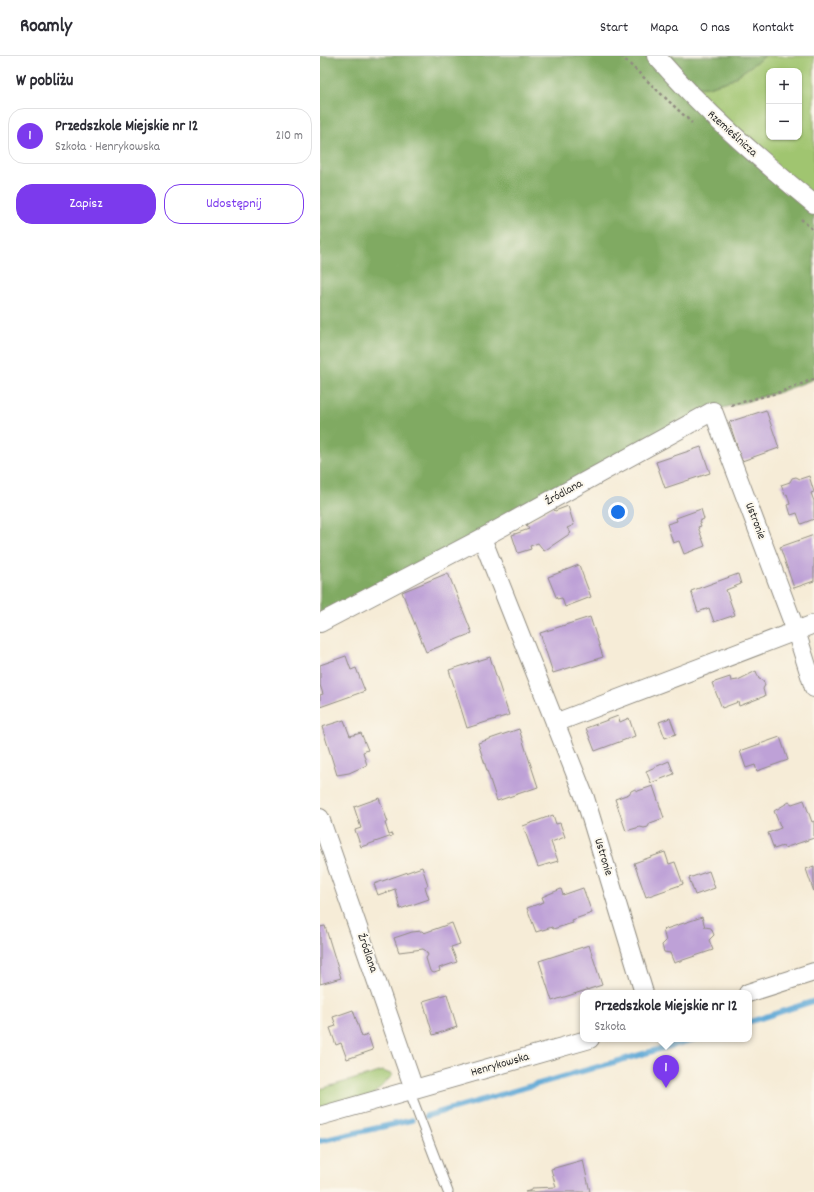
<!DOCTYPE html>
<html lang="pl">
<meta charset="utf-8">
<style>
:root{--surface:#fff;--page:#f2f2f3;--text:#2b2b33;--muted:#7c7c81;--line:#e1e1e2;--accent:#7c3aed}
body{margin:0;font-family:Dekko,sans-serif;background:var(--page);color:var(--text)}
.controls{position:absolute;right:12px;top:12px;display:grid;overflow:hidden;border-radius:8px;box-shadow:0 1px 3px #0004}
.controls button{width:36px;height:36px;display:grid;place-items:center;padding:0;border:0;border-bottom:1px solid var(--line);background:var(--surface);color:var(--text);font:20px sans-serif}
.you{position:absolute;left:298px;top:456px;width:14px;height:14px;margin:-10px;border:3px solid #fff;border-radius:50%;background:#1a73e8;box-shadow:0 0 0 6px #1a73e833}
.badge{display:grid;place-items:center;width:26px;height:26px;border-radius:50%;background:var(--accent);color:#fff;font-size:13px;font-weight:700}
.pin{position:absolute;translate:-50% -33px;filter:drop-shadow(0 1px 2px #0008)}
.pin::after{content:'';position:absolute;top:21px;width:14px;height:12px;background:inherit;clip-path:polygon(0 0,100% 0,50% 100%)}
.popup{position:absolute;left:260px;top:934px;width:172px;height:52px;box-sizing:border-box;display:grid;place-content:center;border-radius:8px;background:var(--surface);filter:drop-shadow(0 1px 3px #0005);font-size:13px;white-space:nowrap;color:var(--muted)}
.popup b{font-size:15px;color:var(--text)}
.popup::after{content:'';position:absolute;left:50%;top:100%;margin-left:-8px;border:8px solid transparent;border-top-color:var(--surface)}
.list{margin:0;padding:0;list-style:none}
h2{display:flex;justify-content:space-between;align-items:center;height:52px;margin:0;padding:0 16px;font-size:17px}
h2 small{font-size:13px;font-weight:400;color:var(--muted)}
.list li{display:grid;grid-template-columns:26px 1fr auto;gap:12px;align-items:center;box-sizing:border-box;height:56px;margin:0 8px 8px;padding:0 8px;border:1px solid var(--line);border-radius:16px}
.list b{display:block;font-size:15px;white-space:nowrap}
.list p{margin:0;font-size:13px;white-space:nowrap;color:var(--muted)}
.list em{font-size:13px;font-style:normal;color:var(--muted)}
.actions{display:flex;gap:8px;padding:12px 16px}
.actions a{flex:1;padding:9px 0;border:1px solid var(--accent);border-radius:16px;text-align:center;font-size:14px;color:var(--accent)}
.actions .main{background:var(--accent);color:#fff}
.map{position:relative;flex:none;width:494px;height:1136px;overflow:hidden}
header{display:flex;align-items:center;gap:24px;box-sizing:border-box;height:56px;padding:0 20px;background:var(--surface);border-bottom:1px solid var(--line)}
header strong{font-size:19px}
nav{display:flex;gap:22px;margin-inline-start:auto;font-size:14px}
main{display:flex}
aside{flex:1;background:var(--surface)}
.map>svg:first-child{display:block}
</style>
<header>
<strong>Roamly</strong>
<nav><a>Start</a><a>Mapa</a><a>O nas</a><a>Kontakt</a></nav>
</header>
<main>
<aside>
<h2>W pobliżu<small></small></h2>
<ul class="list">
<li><span class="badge">1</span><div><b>Przedszkole Miejskie nr 12</b><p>Szkoła · Henrykowska</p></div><em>210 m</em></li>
</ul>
<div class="actions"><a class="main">Zapisz</a><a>Udostępnij</a></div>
</aside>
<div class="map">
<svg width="494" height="1136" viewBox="0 0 494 1136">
<rect width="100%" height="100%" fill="#fbf7ec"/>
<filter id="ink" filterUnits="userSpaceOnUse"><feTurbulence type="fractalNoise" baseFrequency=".025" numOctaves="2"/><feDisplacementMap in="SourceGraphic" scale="8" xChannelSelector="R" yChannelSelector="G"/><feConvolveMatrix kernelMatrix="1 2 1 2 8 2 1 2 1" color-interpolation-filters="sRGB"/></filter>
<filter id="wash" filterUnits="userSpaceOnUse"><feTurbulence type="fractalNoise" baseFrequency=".012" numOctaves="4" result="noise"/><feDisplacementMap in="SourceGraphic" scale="16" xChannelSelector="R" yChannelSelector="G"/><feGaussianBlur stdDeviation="0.9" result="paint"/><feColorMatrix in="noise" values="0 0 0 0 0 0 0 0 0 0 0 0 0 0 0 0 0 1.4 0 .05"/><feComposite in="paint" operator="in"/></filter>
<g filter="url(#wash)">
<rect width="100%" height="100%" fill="#f6ecd7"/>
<path fill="#a0c56f" stroke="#66784d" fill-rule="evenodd" d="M445,0h49v148l-130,-116 24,-1 23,-7zM449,15h30v66h-30z
M63,1015l10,4 -28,28 -45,13v-27z"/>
<path fill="#80aa62" stroke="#566a46" d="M0,0h445l-34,24 -23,7 -23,1 129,116v175l-34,13 -67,19 -393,212z"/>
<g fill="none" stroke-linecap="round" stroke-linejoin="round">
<path stroke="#5ea8d6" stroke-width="5.5" d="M429,966l65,-21
M106,1060l269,-77
M0,1085l92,-21"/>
</g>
<g id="blocks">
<path fill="#bea1d7" d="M446,354l13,38 -37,13 -13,-39z
M381,391l9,26 -45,15 -9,-26z
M489,420l5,16 -3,1 3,8v18l-13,5 -4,-11 -6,2 -3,-10 2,-1 -3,-10 -2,1 -4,-10 9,-3 2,-4 4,-1 4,2z
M248,450l6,19 -7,3 4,5 -27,18 -6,-8 -8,3 1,3 -13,4 -6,-18 17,-6 -3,-4 26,-18 3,4z
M381,453l3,10 -5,2 2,5 -3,1 7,19 -21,8 -5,-13 -6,2 -6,-19 10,-3 -1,-3z
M494,479v46l-20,7 -14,-41z
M259,509l12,32 -26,10 -3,-9 -5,1 -9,-22z
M128,517l24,60 -46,19 -24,-60z
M418,518l3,10 -15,6 9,25 -21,7 -5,-14 -11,4 -7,-21z
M270,561l13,40 -50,16 -13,-40z
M26,600l5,14 5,-2 9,23 -45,16v-12l3,-1 -3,-9v-20z
M170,601l19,58 -42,13 -18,-58z
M436,615l3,8 4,1 2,5 -2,4 2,7 -26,10 -1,-4 -16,6 -10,-25 18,-6 1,4 7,-1z
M298,660l2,6 9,-4 6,18 -40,15 -9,-23z
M350,662l6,16 -11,4 -6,-16z
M24,664l6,16 11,-3 7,17 -5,2 4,13 -18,8 -12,2 -15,-48z
M199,673l19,58 -41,14 -19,-58z
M460,681l8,23 -31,11 -2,-6 -9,3 -6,-17z
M349,705l5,13 -23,9 -5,-12z
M333,730l11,32 -14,5 -2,4 -4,1 -4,-1 -14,4 -11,-32 14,-5 2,-3 4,-2 3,2z
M59,742l9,24 -3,1 4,12 3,-1v2l-31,11 -6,-17 6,-2 -7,-21z
M484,744l8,22 2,-1v17l-30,10 -1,-2 -9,3 -6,-16 13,-5 -7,-17 15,-9 3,2z
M233,759l3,9 4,-1 5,14 -14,5 7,19 -20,6 -15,-41z
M345,796l4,12 6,-2 8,22 -37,13 -12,-34z
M494,810v26l-8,-23z
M102,811l6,18 -3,2 4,12 -29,10 -5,-20 -17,6 -4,-11z
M389,815l6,17 -20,7 -6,-17z
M263,832l9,25 -20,7 1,3 -20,6 -1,-2 -16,5 -9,-24 17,-6 -2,-5 19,-8 2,6z
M382,861l3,10 6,1 3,7 -5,5 4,10 -39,13 -4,-10 -6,-1 -2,-7 4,-4 -3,-11z
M132,867l8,21 -9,3 6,15 -18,6 1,3 -6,2 -4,-2 -4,-13 2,-3 -2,-4 -3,-2 -24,3 -5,-14 18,-6 10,-1 2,2z
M5,870l16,52 -21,6v-57z
M269,889l13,40 -50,16 -13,-40z
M127,938l10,33 -24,8 -10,-34z
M33,954l9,27 6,-2 5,15 -26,9 -6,-16 -5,2 -6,-17 6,-2 -3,-9z
M263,1104l7,32h-65l7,-2v-2l24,-1 -5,-18z"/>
</g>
</g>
<g filter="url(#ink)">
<use href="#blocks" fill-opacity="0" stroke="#908c81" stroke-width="1"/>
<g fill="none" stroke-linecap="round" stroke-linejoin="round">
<g stroke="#908c81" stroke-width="11">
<path id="lane" d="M89,1034l39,102"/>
</g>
<g stroke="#908c81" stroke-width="20">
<path id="street" d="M336,0c48,55 102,102 158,148
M162,482l103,260 59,195
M0,567l162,-85 231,-127 83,220 18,57
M235,667l259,-99
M0,762l94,271
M428,937l66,-21
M0,1060l270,-77"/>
</g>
<path stroke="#908c81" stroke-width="2.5" stroke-dasharray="3 3" stroke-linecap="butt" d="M301,0l71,67
M481,163l13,12
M411,349l49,-13 34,-13"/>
<use href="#lane" stroke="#fff" stroke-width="9"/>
<use href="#street" stroke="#fff" stroke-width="18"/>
</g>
</g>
<g text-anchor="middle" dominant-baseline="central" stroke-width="4" stroke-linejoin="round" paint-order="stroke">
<g font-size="12" fill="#2b2b2b" stroke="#fbf7ec">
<text transform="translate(412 78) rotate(42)">Rzemieślnicza</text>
<text transform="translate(244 437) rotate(-29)">Źródlana</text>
<text transform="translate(435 465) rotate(69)">Ustronie</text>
<text transform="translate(283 801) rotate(73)">Ustronie</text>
<text transform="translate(47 897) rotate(71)">Źródlana</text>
<text transform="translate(180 1009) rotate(-16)">Henrykowska</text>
</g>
</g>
</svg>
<div class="controls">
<button>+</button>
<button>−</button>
</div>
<div class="you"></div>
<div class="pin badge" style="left:346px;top:1032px">1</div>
<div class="popup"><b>Przedszkole Miejskie nr 12</b>Szkoła</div>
</div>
</main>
